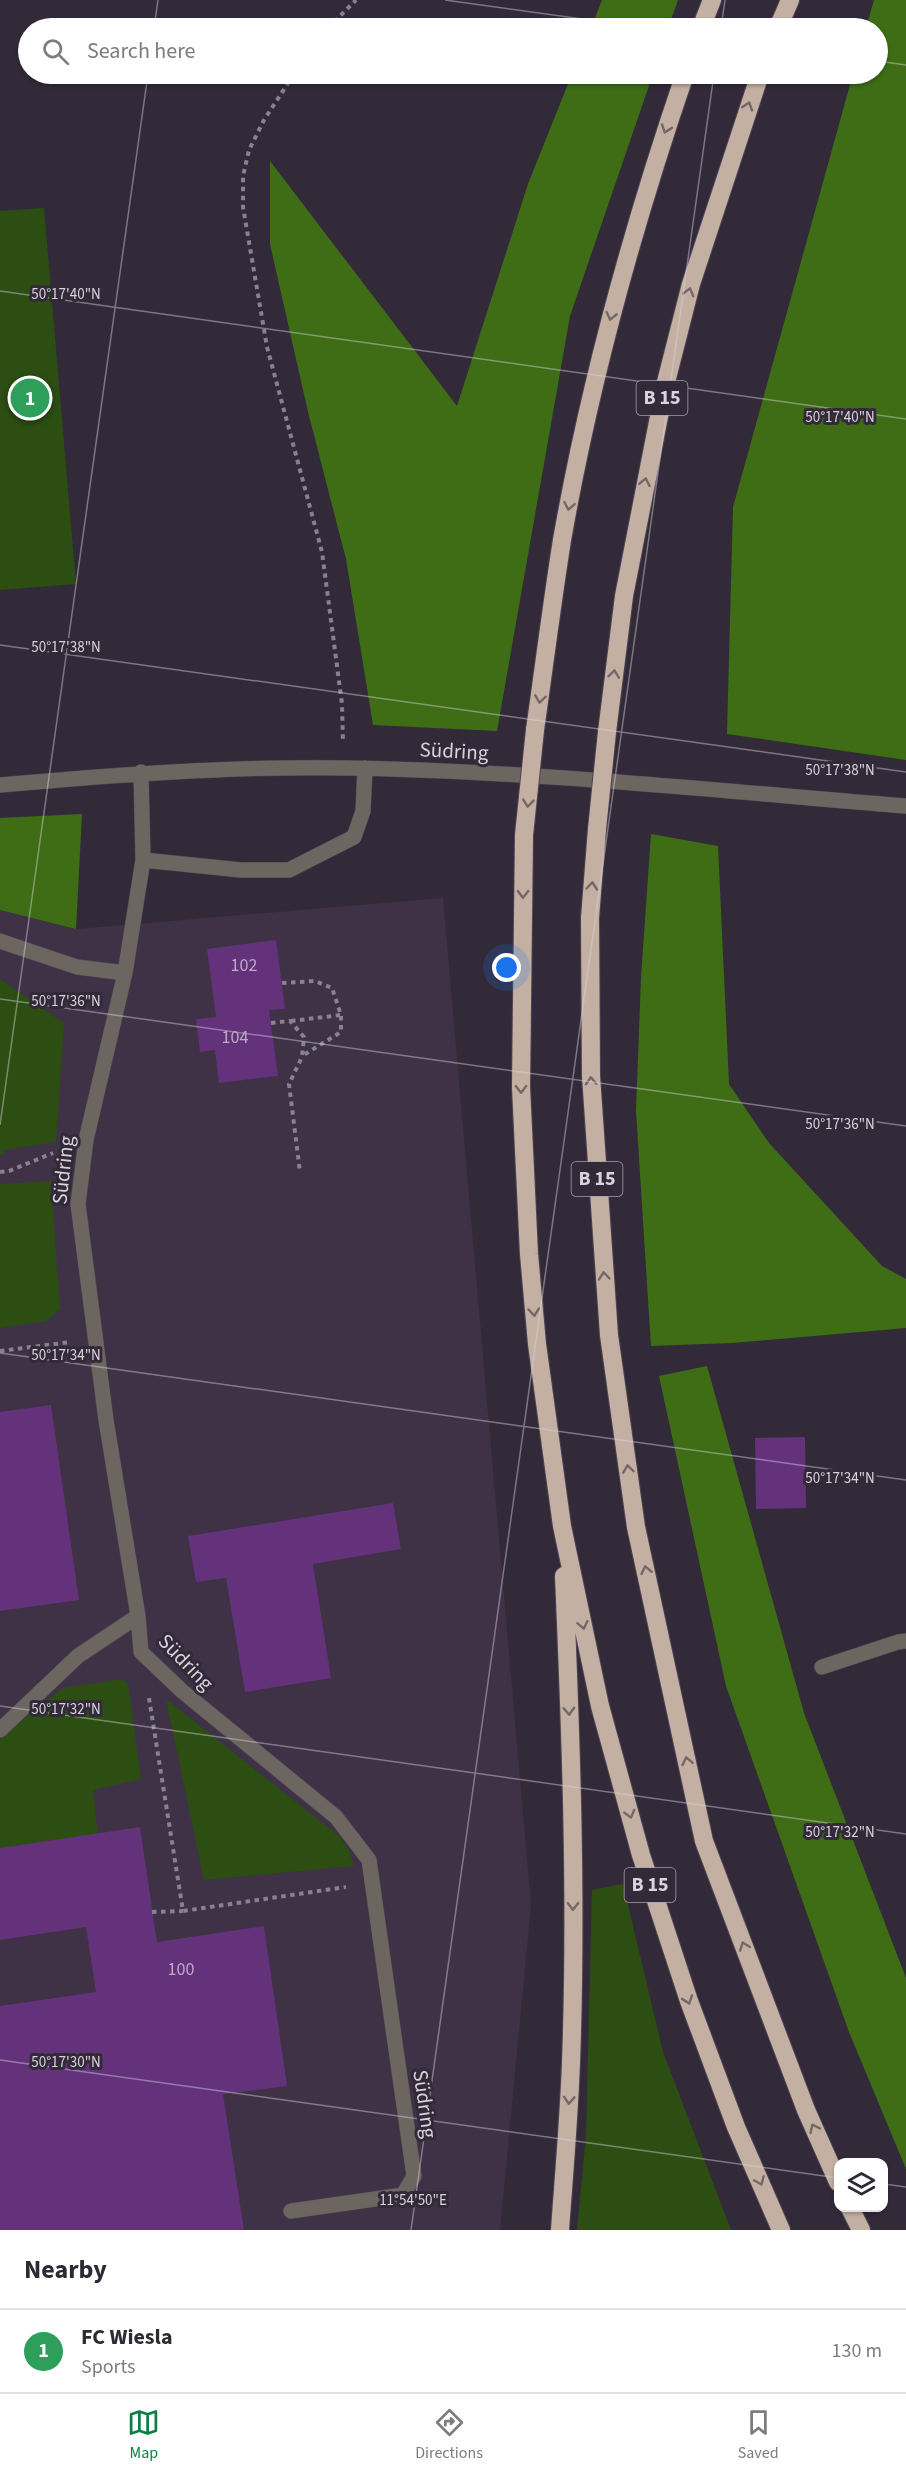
<!DOCTYPE html>
<meta charset="utf-8">
<style>
:root{--surface:#fff;--page:#f2f2f3;--text:#2b2b33;--muted:#7c7c81;--line:#e1e1e2;--accent:#0b8043}
body{margin:0;font-family:"Source Sans 3",sans-serif;background:var(--page);color:var(--text)}
.controls{position:absolute;right:18px;bottom:18px;display:grid;overflow:hidden;border-radius:12px;box-shadow:0 2px 4px #0004}
.controls button{width:54px;height:54px;display:grid;place-items:center;padding:0;border:0;border-bottom:2px solid var(--line);background:var(--surface);color:var(--text);font:30px sans-serif}
.you{position:absolute;left:507px;top:968px;width:21px;height:21px;margin:-15px;border:4px solid #fff;border-radius:50%;background:#1a73e8;box-shadow:0 0 0 9px #1a73e833}
.badge{display:grid;place-items:center;width:39px;height:39px;border-radius:50%;background:var(--accent);color:#fff;font-size:20px;font-weight:700}
.pin{position:absolute;translate:-50% -50%;border:3px solid #fff;box-shadow:0 2px 6px #0006}
.list{margin:0;padding:0;list-style:none}
h2{display:flex;justify-content:space-between;align-items:center;height:78px;margin:0;padding:0 24px;font-size:26px}
h2 small{font-size:20px;font-weight:400;color:var(--muted)}
.list li{display:grid;grid-template-columns:39px 1fr auto;gap:18px;align-items:center;box-sizing:border-box;height:84px;padding:0 24px;border-top:2px solid var(--line)}
.list b{display:block;font-size:22px;white-space:nowrap}
.list p{margin:0;font-size:20px;white-space:nowrap;color:var(--muted)}
.list em{font-size:20px;font-style:normal;color:var(--muted)}
.icon{flex:none;width:33px;height:33px;fill:none;stroke:currentColor;stroke-width:2;stroke-linecap:round;stroke-linejoin:round}
.map{position:relative;flex:none;width:906px;height:2230px;overflow:hidden}
.search{position:absolute;background:var(--surface);box-shadow:0 2px 4px #0004;left:18px;right:18px;top:18px;height:66px;display:flex;align-items:center;gap:15px;box-sizing:border-box;padding:0 21px;border-radius:33px;color:var(--muted);font-size:22px}
.sheet{height:162px;background:var(--surface)}
nav{display:flex;justify-content:space-around;align-items:center;box-sizing:border-box;height:84px;border-top:2px solid var(--line);background:var(--surface);font-size:16px;color:var(--muted)}
nav a{display:grid;justify-items:center;gap:3px}
nav .on{color:var(--accent)}
.map>svg:first-child{display:block}
</style>
<div class="map">
<svg width="906" height="2230" viewBox="0 0 906 2230">
<rect width="100%" height="100%" fill="#332a39"/>
<path fill="#3f3146" d="M443,898l88,1007 -31,325h-500v-1320l76,19z"/>
<path fill="#2c4e12" d="M44,208l32,376 -76,6v-379z
M0,979l64,44 -8,119 -52,8v4l-4,1z
M51,1181l9,128 -13,12 -47,7v-144z
M122,1679l6,5 13,95 -48,11 5,44 -98,14v-108l13,-14 50,-38z
M166,1699l173,137 10,14 5,16 -150,14z
M623,1884l40,168 68,178h-154l9,-94 6,-246z"/>
<path fill="#3e6d16" d="M602,0h76l-10,28h-77z
M874,0h32v760l-179,-26 6,-227 120,-433h25v-46h-12z
M572,74h81l-83,242 -73,415 -124,-6 -27,-166 -38,-147 -38,-168v-83l187,245 71,-222z
M82,814l-6,115 -76,-19v-92z
M651,834l67,12 11,238 40,59 113,123 24,13v49l-174,15 -81,3 -15,-235 5,-134z
M707,1366l97,347 102,265v191l-57,-137 -123,-346 -67,-310z"/>
<path fill="#63327b" d="M276,940l9,69 -16,1 9,66 -59,7 -4,-33 -15,2 -4,-33 20,-2 -9,-68z
M51,1405l28,195 -79,11v-199z
M805,1437l1,71 -50,1 -1,-71z
M393,1503l8,46 -88,15 18,114 -86,14 -19,-114 -30,4 -8,-46z
M140,1827l17,115 107,-16 23,160 -64,8 21,136h-244v-224l96,-14 -10,-65 -86,13v-92z"/>
<g fill="none" stroke-linecap="round" stroke-linejoin="round">
<g stroke="#4e4553" stroke-width="16">
<path id="minor" d="M141,772l2,88 -18,113 -39,167 -8,64 28,216 32,196 3,36 41,39 154,126 33,43 45,316 -11,19 -112,16
M0,785c115,-10 231,-19 346,-17 187,3 374,23 560,38
M143,860l98,10h48l65,-33 9,-26 2,-43
M0,941l77,26 48,6
M822,1667l76,-25 8,-1
M0,1730l78,-74 60,-40"/>
</g>
<g stroke="#4e4553" stroke-width="20">
<path id="highway" d="M701,28l11,-28
M778,28l12,-28
M535,730c9,-63 17,-127 27,-190 28,-159 71,-314 123,-466
M607,732l17,-136 41,-210 26,-102 69,-210
M597,829l-7,89 1,158 18,259 27,192 68,314 102,269 32,72
M524,835l-3,252 8,167 8,90 25,182 38,180 41,149 48,146 47,126 45,103
M850,2208l11,22
M560,2230c4,-56 9,-112 11,-168 6,-162 0,-324 -7,-486"/>
</g>
<path stroke="#89818e" stroke-width="4" stroke-dasharray="4.5 4.5" stroke-linecap="butt" d="M328,28l28,-28
M294,74l-30,46 -15,30 -6,26v31l24,140 55,205 20,152 1,39
M282,983l33,-2 17,7 9,27v17l-39,24
M291,1021l50,-6
M271,1023l19,-2 14,16 -2,20 -13,27 11,88
M0,1172l9,-1 44,-18
M0,1351l71,-9
M149,1698l34,213 163,-24
M152,1912l31,-1"/>
<use href="#minor" stroke="#6d655f" stroke-width="15"/>
<use href="#highway" stroke="#c4b0a3" stroke-width="18"/>
<g stroke="#4e4553" stroke-width="20" stroke-linecap="butt">
<path id="highway-bridge" d="M597,829l10,-97
M524,835l11,-105"/>
</g>
<use href="#highway-bridge" stroke="#c4b0a3" stroke-width="18"/>
</g>
<defs><path id="oneway-chevron" d="M-2-3.5L2.5 0L-2 3.5" fill="none" stroke-width="1.6" stroke-linecap="round" stroke-linejoin="round" transform="scale(1.5)"/></defs>
<g stroke="#746669">
<use href="#oneway-chevron" transform="translate(748 106) rotate(-72)"/>
<use href="#oneway-chevron" transform="translate(666 129) rotate(109)"/>
<use href="#oneway-chevron" transform="translate(689 292) rotate(-75)"/>
<use href="#oneway-chevron" transform="translate(611 316) rotate(103)"/>
<use href="#oneway-chevron" transform="translate(645 482) rotate(-79)"/>
<use href="#oneway-chevron" transform="translate(569 506) rotate(101)"/>
<use href="#oneway-chevron" transform="translate(614 674) rotate(-83)"/>
<use href="#oneway-chevron" transform="translate(540 699) rotate(98)"/>
<use href="#oneway-chevron" transform="translate(528 803) rotate(96)"/>
<use href="#oneway-chevron" transform="translate(592 886) rotate(-85)"/>
<use href="#oneway-chevron" transform="translate(523 894) rotate(91)"/>
<use href="#oneway-chevron" transform="translate(591 1081) rotate(-93)"/>
<use href="#oneway-chevron" transform="translate(521 1089) rotate(89)"/>
<use href="#oneway-chevron" transform="translate(604 1276) rotate(-95)"/>
<use href="#oneway-chevron" transform="translate(534 1312) rotate(85)"/>
<use href="#oneway-chevron" transform="translate(628 1469) rotate(-98)"/>
<use href="#oneway-chevron" transform="translate(646 1570) rotate(-102)"/>
<use href="#oneway-chevron" transform="translate(583 1625) rotate(78)"/>
<use href="#oneway-chevron" transform="translate(569 1711) rotate(88)"/>
<use href="#oneway-chevron" transform="translate(687 1761) rotate(-102)"/>
<use href="#oneway-chevron" transform="translate(630 1814) rotate(75)"/>
<use href="#oneway-chevron" transform="translate(573 1906) rotate(91)"/>
<use href="#oneway-chevron" transform="translate(744 1946) rotate(-111)"/>
<use href="#oneway-chevron" transform="translate(688 2000) rotate(71)"/>
<use href="#oneway-chevron" transform="translate(569 2100) rotate(94)"/>
<use href="#oneway-chevron" transform="translate(814 2128) rotate(-115)"/>
<use href="#oneway-chevron" transform="translate(760 2181) rotate(67)"/>
</g>
<path fill="none" stroke="#d9d3dd" stroke-width="1.5" stroke-opacity="0.45" d="M445,0l203,28M154,28l4,-28M721,28l4,-28M878,61l28,4M0,291l906,128M0,645l906,127M0,999l906,127M0,1125l148,-1051M0,1353l906,127M0,1706l906,128M0,2060l838,118M884,2184l22,3M411,2230l303,-2156"/>
<g text-anchor="middle" dominant-baseline="central" stroke-width="6" stroke-linejoin="round" paint-order="stroke">
<g font-size="18" fill="#bcabc4">
<text x="244" y="965">102</text>
<text x="235" y="1037">104</text>
<text x="181" y="1969">100</text>
</g>
<g fill="#332a39" stroke="#a7a0ac" stroke-width="1.5">
<rect x="636.5" y="381" width="51" height="34" rx="4.5"/>
<rect x="571.5" y="1162" width="51" height="34" rx="4.5"/>
<rect x="624.5" y="1868" width="51" height="34" rx="4.5"/>
</g>
<g font-size="20" font-weight="bold" fill="#d9d3dd">
<text x="662" y="398">B 15</text>
<text x="597" y="1179">B 15</text>
<text x="650" y="1885">B 15</text>
</g>
<g font-size="21" fill="#d9d3dd" stroke="#332a39">
<text transform="translate(454 751) rotate(3)">Südring</text>
<text transform="translate(63 1170) rotate(-84)">Südring</text>
<text transform="translate(186 1662) rotate(46)">Südring</text>
<text transform="translate(425 2104) rotate(82)">Südring</text>
</g>
</g>
<g font-size="15" text-anchor="middle" fill="#d9d3dd" stroke="#332a39" stroke-width="6" stroke-linejoin="round" paint-order="stroke">
<text x="66" y="299">50°17'40"N</text>
<text x="840" y="422">50°17'40"N</text>
<text x="66" y="652">50°17'38"N</text>
<text x="840" y="775">50°17'38"N</text>
<text x="66" y="1006">50°17'36"N</text>
<text x="840" y="1129">50°17'36"N</text>
<text x="66" y="1360">50°17'34"N</text>
<text x="840" y="1483">50°17'34"N</text>
<text x="66" y="1714">50°17'32"N</text>
<text x="840" y="1837">50°17'32"N</text>
<text x="66" y="2067">50°17'30"N</text>
<text x="413" y="2205">11°54'50"E</text>
</g>
</svg>
<div class="controls">
<button><svg class="icon" aria-label="layers" viewBox="0 0 24 24"><path d="M12 4l9 5-9 5-9-5zM3 14l9 5 9-5"/></svg></button>
</div>
<div class="you"></div>
<div class="pin badge" style="left:30px;top:398px;background:#2e9e5b">1</div>
<div class="search"><svg class="icon" aria-label="search" viewBox="0 0 24 24"><circle cx="10" cy="10" r="6"/><path d="M15 15l6 6"/></svg>Search here</div>
</div>
<section class="sheet">
<h2>Nearby<small></small></h2>
<ul class="list">
<li><span class="badge" style="background:#2e9e5b">1</span><div><b>FC Wiesla</b><p>Sports</p></div><em>130 m</em></li>
</ul>
</section>
<nav>
<a class="on"><svg class="icon" aria-label="map" viewBox="0 0 24 24"><path d="M3 6l6-2 6 2 6-2v14l-6 2-6-2-6 2zM9 4v14M15 6v14"/></svg>Map</a>
<a><svg class="icon" aria-label="directions" viewBox="0 0 24 24"><path d="M12 3l9 9-9 9-9-9zM9 14v-3h6M13 9l2 2-2 2"/></svg>Directions</a>
<a><svg class="icon" aria-label="saved" viewBox="0 0 24 24"><path d="M7 4h10v16l-5-4-5 4z"/></svg>Saved</a>
</nav>
